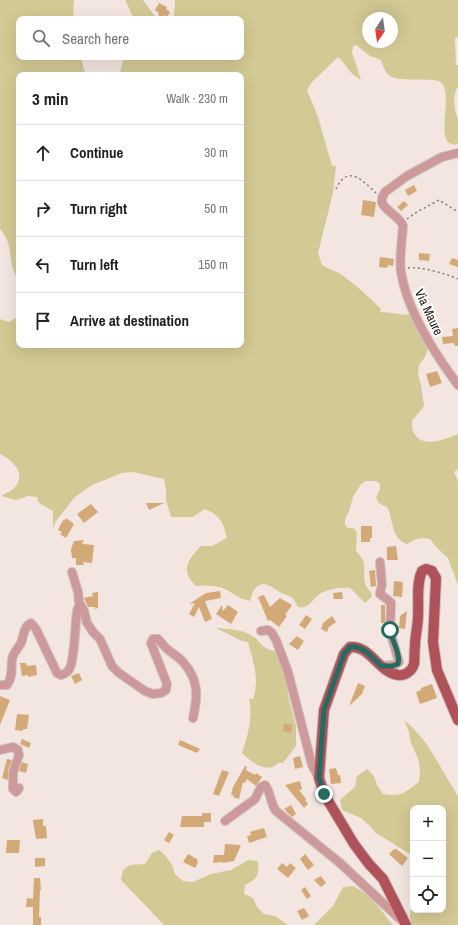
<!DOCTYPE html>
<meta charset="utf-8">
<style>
:root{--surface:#fff;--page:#f6f6f6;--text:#202124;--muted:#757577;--line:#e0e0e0}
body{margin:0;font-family:"Archivo Narrow",sans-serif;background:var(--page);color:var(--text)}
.controls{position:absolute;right:12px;bottom:12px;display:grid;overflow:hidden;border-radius:8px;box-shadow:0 4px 16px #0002}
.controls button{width:36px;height:36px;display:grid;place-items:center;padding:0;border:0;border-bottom:1px solid var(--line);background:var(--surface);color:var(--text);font:20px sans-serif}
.compass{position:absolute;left:362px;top:12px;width:36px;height:36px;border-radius:50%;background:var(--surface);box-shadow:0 4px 16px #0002;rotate:193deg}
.stop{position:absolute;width:12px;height:12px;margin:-9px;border:3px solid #246b60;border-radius:50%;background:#fff}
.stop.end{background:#246b60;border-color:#fff;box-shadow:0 1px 4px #0008}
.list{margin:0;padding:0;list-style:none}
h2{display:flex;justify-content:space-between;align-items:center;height:52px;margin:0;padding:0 16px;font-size:17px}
h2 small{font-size:13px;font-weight:400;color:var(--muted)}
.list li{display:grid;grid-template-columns:26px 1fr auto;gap:12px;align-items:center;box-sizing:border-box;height:56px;padding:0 16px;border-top:1px solid var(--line)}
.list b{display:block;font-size:15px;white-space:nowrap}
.list em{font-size:13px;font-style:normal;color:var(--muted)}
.icon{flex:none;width:22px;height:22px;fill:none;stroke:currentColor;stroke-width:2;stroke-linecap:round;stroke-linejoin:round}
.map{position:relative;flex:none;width:458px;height:925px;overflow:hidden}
.search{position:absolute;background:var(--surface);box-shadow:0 4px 16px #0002;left:16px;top:16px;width:228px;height:44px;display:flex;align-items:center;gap:10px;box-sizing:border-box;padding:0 14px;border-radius:8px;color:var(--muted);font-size:15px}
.panel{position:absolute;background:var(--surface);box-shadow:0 4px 16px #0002;left:16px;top:72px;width:228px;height:276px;border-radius:8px}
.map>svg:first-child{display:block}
</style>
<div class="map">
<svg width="458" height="925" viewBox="0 0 458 925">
<rect width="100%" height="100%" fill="#f3e6e0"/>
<path fill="#d3c994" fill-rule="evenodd" d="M0,0h74l-1,19h-54v38h62l3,13 3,5h-68v207c-2,-5 -6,-11 -7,-17 -3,-17 -1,-22 -12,-36z
M125,0h18l14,19h-23z
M175,0h283v37l-3,1 1,27h2v23l-2,1 -2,10 1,11 3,9v24l-3,2c-2,-1 -4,-1 -6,-2 -11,-7 3,-47 -7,-60 -7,-7 -42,0 -52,-7 -5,-3 -7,-11 -9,-16l-11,-4 -14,-11 -3,1 -1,6 9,28c-11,-5 -15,-16 -23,-23l-26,25 -5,8 11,27 14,49h4l-3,27 -15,60 4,12c6,4 14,6 20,10 14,10 27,22 39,34l-1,3c11,0 20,3 31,3l17,33 -3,9 -6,8 -1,9 3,11 3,21 -12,15c0,3 0,8 1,10 8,19 32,8 45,3v35l-4,3 4,9v104l-10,-27 -10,-9 -8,-10c-13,-2 -13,0 -23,5 -15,-5 -14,-22 -19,-36l-9,-5 -3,-5 4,-9v-5l-4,-3h-10l-5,3 -8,13 -4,14 -4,9v5l3,3h5l4,4 -1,19c13,13 6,16 9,32 1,5 6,8 7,13l-7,7 -15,-15c-10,-1 -20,1 -29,5 -9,5 -11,17 -23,14l-5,-9c-5,-3 -11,-4 -15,-7 -3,-1 -5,-4 -8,-5 -12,-6 -18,5 -20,15 -10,-2 -16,-7 -25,-12 -9,-4 -20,-4 -29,-3 -16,-16 -9,-25 5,-40h11l15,-8c-4,-17 -7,-22 -22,-29l-12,8h-22l-5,-17v-10l-2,-11 -31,-7 -11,1 -30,12 -17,12 -19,24 -3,7v-17l-14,-8 -2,-6 -9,-1 -12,4 -15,-4c4,-3 11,-5 14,-9 12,-13 -3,-28 -15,-33v-135l9,3 10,-6v29h222v-270h-122l5,-18h117v-38h-68l1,-1zM368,18h24v24h-24z
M216,628c11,1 25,1 35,7 11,6 7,12 24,16l8,17 3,14 3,18 7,26v20l-13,17h-5c-11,12 -28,-2 -36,-10 6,-19 11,-34 7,-54h4c7,-20 0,-38 -5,-57l-6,-1z
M404,720c19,15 31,37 43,58 4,7 8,12 11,19v128h-46c-3,-7 -3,-13 1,-19v4h30v-102h-30v48l-37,-23 -7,-8 -8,-7 -19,-8 -2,-10 15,-13 2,-11 10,-7 7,7 3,9 6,9c19,3 21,-1 36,-12l1,-10 -1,-11 -8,-18 -2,-11z
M159,850l7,6 6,9 3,9 8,7 10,1 18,-8 20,-4 17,-10 10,1c1,15 0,17 -13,24l-1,9 9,4 4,9 7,7 11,2 13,9h-124l-43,-45 2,-10 7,-5 15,-1 7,-11z
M353,886c21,11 26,22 40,39h-79l19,-19 10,-19z"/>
<path fill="#d3a977" d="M159,3l8,4 -1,2 4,3 -3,5 -3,-2 -1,3 -5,-3 1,-2 -4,-3z
M414,185l3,6 -9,5 -3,-6z
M363,200l13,2 -2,15 -13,-2z
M404,201l4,4 -7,6 -4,-4z
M419,253l11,1 -1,7 -10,-1z
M380,257l14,2 -1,7 -5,-1 -1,3 -8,-1z
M452,258l6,2v7l-9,-3z
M458,328v18h-3l-1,-3 -11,1 -1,-7 11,-1 -1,-7z
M437,371l5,12 -12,4 -4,-13z
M146,503h18l-15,7z
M91,504l7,8 -14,11 -7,-9z
M66,518l8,6 -8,14 -6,-4 2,-2 -4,-2 5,-10 1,1z
M361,526h11v12h-2v4h-9z
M84,540l-2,4 12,1 -2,18 -9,-1 1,3h-8v-7h-4l-1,-9 3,-8z
M396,546l2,14h-11v-13z
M375,570l1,16 -5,1 -2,-16z
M394,581l9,1 -1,15 -9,-1z
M220,591l1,7 -16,3 7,18 -7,3 -6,-15 -5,10 -5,-3 6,-11 -6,1 17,-11z
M98,592v16l-3,1v-2h-7l-4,-9 9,-2 -1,-3z
M342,592l1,7h-9l-1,-6z
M264,595l6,12 10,-9 12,7 -7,10 2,1 -8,11 -9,-7 -2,1 -10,-24z
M222,605l1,6 5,-6 10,7 -7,12 -15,-10z
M381,605h4v18h-4z
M407,611l-2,18 -6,-1 1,-12z
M306,615l6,4 -7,10 -6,-4z
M332,616l4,6 -7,5 -2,5 -6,-3 2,-6z
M297,636l7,5 -6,9 -9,-6z
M20,663h6l1,3 9,-1 1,10 -9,2v-2l-6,1z
M79,673l3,7 -7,4 -4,-8z
M358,683l7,3 -3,8 -13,12z
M432,684l5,14 -17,6 -4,-12 5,-2v-2z
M0,696l10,4 -10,25z
M17,714l12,1 -2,14h-4v2l-8,-1z
M284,723l8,2 -1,8 -8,-2z
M22,739l9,4 -2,5 -9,-4z
M180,740l20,9 -3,4 -19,-8z
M300,756l3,11 -8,2 -2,-11z
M7,759l5,1 -4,11v9l-6,-2z
M22,762l6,2 -2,9 -7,-2z
M245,766l2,1 -1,3 9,5 1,-2 6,4 -6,9 -9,-7 -2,4 -2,-1 -4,17 -6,-2v-2h-2l2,-8z
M336,768l2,7h2l1,8 -10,1 -2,-15z
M222,770l7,2 -10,24 -6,-2z
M300,781l2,8 -3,1 7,9 -1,1 3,4 -4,4 -19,-23z
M291,805l5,9 -4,3 -8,-8z
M202,813h9v9h-7v5h-24l2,-11h20z
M43,819v7h3l1,12 -11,1 -3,-19z
M264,828l3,9 -18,6 -2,-7 4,-1 -1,-3z
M169,832l5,3 -5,8 -5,-3z
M7,840h13l-1,13h-13z
M225,844l16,1 -7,16 -11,2v-1l-10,1 1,-8h10z
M394,849h2l12,9 -6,8 -13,-12z
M188,854l9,5 1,4 -3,5 -12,-6z
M305,854l9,11 -6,5 -8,-11z
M35,858h10v8l-10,1z
M282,863l5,4 3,-4 6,5 -8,10 -11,-9z
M321,876l5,7 -5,4 -7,-7z
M34,878h6l1,12h-1l-1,27h2v8h-8v-18h-7l1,-9 6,1z
M305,887l6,9 -4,3 -6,-9z
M304,908l5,8 -7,4 -5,-9z"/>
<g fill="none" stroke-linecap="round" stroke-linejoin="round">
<g stroke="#ccc1bb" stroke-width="10">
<path id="minor" d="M458,153l-16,4 -35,19 -22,16 -3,6v5c5,9 19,15 21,23 -1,15 -4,32 -2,46 6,39 34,82 57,113
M380,562l2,22 -2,10 8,6 3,3 -1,28 9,31 -4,3 -14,1
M72,572l6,20 1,10 5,9 3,12 6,9 7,7 12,27 7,7 26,18 8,3 8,-1 5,-3 1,-6 -16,-41 2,-4h5c2,2 5,6 8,9 5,5 12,8 17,14 16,18 15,34 10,56
M261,631l7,-1 4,3 4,7 12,32 24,93 7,13
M0,685h7c6,-8 4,-16 5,-25 1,-8 6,-11 9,-17 3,-7 2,-16 10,-20l5,6 21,44 4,2c4,-1 7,-3 9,-7 5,-13 5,-43 7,-57l1,-3 3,-2
M0,750l13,-3 5,3 1,5 -6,18v16l3,3 1,-1 2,-3
M225,821l30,-22 6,-12 4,-2c6,7 5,18 11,26l64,52 60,56"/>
</g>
<g stroke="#ccc1bb" stroke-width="12">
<path id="major" d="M406,925l-23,-46 -14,-15 -15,-20 -30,-50 -5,-16 5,-68 20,-56 6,-7c20,-2 28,25 48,28 7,1 14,-4 16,-11 1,-5 0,-12 1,-18 0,-10 3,-20 3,-30 1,-15 -2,-32 4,-45l4,-2 6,2 4,7 -3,64 4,28 21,50"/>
</g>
<path stroke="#827975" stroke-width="1.5" stroke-dasharray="2 3" stroke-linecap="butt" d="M336,189c2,-4 4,-8 8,-11 11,-8 24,8 32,15
M407,219l10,-7 22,-12 19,12
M408,268c12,-2 39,6 50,11"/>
<use href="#minor" stroke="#ce999b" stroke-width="8"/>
<use href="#major" stroke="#af525a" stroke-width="10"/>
</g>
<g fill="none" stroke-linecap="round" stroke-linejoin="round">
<path stroke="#246b60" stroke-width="5" d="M324,794l-5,-16 5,-68 20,-56 6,-7c13,-2 22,10 31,19h11l6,-2c3,-10 -6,-23 -8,-34"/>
</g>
<g text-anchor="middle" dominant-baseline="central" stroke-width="4" stroke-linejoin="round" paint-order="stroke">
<g font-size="13" fill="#1c1715" stroke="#fff">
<text transform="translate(429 312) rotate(65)">Via Maure</text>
</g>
</g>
</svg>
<div class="controls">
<button>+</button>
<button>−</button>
<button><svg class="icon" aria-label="locate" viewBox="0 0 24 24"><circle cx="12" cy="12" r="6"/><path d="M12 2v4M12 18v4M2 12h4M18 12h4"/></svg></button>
</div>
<svg class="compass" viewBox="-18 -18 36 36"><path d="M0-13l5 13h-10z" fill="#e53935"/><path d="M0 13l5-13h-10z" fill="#757577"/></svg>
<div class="stop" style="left:390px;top:630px"></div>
<div class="stop end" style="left:324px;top:794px"></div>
<div class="search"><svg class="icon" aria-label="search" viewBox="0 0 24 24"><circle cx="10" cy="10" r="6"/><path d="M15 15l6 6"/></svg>Search here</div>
<section class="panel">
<h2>3 min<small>Walk · 230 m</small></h2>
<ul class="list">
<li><svg class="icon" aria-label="ahead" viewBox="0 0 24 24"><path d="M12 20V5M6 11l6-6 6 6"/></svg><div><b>Continue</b></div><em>30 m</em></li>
<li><svg class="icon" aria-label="right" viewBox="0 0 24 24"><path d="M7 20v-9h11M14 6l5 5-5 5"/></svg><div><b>Turn right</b></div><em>50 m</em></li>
<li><svg class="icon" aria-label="left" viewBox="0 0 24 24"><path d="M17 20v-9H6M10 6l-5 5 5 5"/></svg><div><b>Turn left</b></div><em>150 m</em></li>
<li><svg class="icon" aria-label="arrive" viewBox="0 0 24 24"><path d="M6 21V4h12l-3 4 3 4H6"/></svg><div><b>Arrive at destination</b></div></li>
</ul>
</section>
</div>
